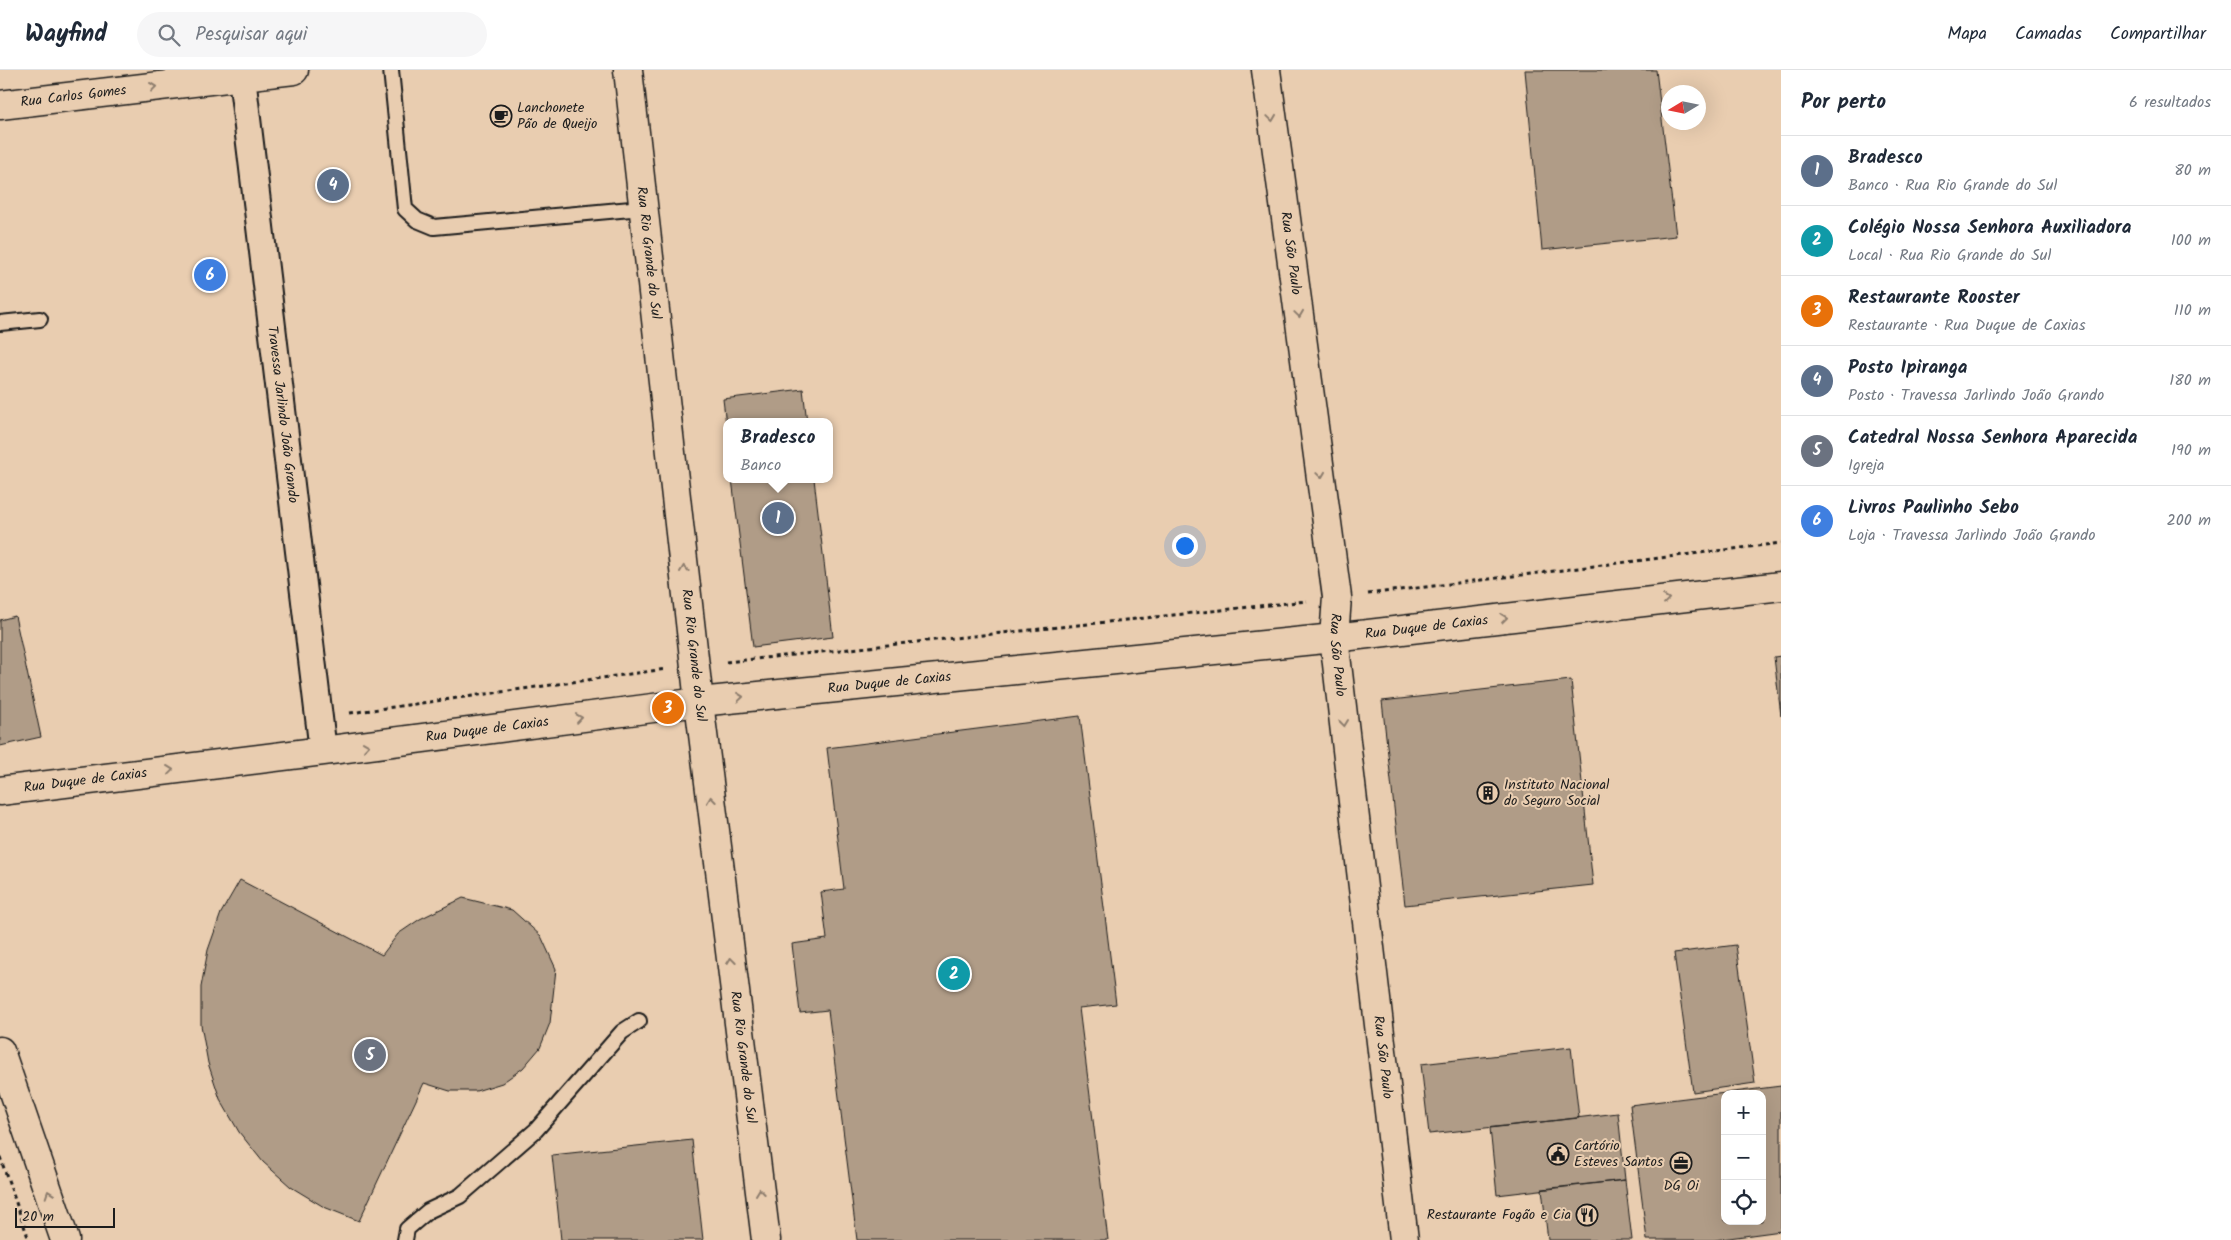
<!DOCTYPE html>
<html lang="pt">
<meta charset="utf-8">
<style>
:root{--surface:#fff;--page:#f6f6f7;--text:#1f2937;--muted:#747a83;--line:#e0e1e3;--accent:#1a73e8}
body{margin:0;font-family:Kalam,sans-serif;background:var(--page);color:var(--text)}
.controls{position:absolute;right:15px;bottom:15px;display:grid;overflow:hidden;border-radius:10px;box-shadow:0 5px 20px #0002}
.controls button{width:45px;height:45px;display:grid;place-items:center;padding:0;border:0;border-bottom:1px solid var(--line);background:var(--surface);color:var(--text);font:25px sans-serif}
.compass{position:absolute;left:1661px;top:15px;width:45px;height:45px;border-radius:50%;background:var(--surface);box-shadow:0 5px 20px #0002;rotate:260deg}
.scale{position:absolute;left:15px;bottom:12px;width:100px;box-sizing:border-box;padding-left:5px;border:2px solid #1c1c1c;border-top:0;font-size:14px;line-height:18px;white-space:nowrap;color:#1c1c1c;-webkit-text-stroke:4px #e9cdb0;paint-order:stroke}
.you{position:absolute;left:1184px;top:475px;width:18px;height:18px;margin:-12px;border:4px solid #fff;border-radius:50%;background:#1a73e8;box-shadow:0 0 0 8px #1a73e833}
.badge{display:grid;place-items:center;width:32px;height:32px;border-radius:50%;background:var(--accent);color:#fff;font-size:16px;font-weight:700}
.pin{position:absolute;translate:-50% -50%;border:2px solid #fff;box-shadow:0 1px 5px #0006}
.popup{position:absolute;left:723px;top:348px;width:110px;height:65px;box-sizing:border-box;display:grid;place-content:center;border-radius:10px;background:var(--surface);filter:drop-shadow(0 1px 4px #0005);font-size:16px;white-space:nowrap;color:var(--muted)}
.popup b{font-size:19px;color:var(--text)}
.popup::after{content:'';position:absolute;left:50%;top:100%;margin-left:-10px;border:10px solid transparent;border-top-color:var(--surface)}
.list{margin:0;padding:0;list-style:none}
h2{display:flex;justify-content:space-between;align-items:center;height:65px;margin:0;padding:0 20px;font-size:21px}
h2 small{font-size:16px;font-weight:400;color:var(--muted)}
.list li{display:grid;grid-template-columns:32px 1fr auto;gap:15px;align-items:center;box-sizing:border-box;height:70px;padding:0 20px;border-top:1px solid var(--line)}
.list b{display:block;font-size:19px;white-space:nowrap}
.list p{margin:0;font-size:16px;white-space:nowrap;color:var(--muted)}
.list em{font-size:16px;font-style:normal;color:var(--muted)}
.icon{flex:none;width:28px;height:28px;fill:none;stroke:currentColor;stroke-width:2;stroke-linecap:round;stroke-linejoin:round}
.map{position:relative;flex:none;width:1781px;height:1170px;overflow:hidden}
header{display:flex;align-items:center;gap:30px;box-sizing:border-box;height:70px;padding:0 25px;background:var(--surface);border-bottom:1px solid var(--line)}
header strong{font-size:24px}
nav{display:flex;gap:28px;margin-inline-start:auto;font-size:18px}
.search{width:350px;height:45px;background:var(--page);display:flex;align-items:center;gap:12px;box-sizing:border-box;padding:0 18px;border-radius:28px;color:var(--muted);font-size:19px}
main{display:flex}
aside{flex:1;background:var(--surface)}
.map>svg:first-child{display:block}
</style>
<header>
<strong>Wayfind</strong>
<div class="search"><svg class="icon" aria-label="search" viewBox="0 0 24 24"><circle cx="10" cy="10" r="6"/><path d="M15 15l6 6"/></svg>Pesquisar aqui</div>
<nav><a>Mapa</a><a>Camadas</a><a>Compartilhar</a></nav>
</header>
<main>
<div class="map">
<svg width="1781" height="1170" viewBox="0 0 1781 1170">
<rect width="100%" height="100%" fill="#e9cdb0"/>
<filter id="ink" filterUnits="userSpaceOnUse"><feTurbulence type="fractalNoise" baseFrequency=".02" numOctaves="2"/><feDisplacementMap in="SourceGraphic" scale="10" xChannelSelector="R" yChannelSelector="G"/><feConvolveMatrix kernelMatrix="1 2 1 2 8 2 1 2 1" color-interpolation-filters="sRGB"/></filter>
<g filter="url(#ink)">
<path fill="#b09c87" stroke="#1c1c1c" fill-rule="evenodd" d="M1525,0h131l20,166 -134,14z
M803,319l4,33h-80v11l-4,-34z
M732,409h82l19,158 -80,10z
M15,546l26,121 -41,9v-126z
M1781,586v60l-7,-59z
M1571,610l22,205 -188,20 -23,-204z
M1080,646l36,288 -37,4 29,232h-251l-29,-230 -28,3 -8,-69 35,-5 -6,-47 23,-3 -17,-141z
M240,810l142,75 16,-21 22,-15 43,-21 49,12 29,26 15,33 -6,54 -10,25 -17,20 -21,15 -26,8h-26l-26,-8 -65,138 -35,-14 -33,-20 -28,-25 -24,-30 -19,-33 -12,-36 -7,-38v-38l7,-37 13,-37z
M1736,875l19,138 -62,9 -19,-139z
M1571,977l8,71 -150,16 -8,-70z
M1781,1016v145l-67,9h-67l-17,-135zM1725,1024h37v127h-37z
M1618,1043l7,67 -128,15 -7,-67z
M692,1070l11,100h-142l-9,-85z
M1625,1110l7,60h-84l-6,-51z"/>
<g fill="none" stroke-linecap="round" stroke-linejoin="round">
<g stroke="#1c1c1c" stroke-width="18">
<path id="service" d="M391,0l14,139 12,11 17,7 208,-19
M0,253l40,-4
M405,1170l2,-11 21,-18 32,-15 76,-66 86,-98 17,-11"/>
</g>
<g stroke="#1c1c1c" stroke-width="30">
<g id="minor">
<path id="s1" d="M242,7l81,674"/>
</g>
</g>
<g stroke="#1c1c1c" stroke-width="31">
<g id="tertiary">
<path id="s2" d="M0,721l323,-40 376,-49 635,-64 447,-52"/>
</g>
</g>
<g stroke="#1c1c1c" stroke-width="31">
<g id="secondary">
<path id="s3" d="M628,0l71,632 67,538"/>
<path id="s4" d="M1266,0l71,527 -3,41 70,602"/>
</g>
</g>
<g stroke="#1c1c1c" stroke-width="31">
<g id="primary">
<path id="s5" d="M0,35l294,-35"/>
<path d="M0,981l65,189"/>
</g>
</g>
<path stroke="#1c1c1c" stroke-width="3" stroke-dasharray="4 4" stroke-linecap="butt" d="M1368,524l413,-51
M726,592l581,-61
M350,643l316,-44
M0,1087l29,83"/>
<use href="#service" stroke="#e9cdb0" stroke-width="14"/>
<use href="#minor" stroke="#e9cdb0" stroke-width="26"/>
<use href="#tertiary" stroke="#e9cdb0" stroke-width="28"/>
<use href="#secondary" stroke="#e9cdb0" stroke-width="28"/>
<use href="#primary" stroke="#e9cdb0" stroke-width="28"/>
</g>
<defs><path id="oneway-chevron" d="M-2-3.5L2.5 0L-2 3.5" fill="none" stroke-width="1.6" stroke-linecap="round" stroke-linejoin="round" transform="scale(1.25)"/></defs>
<g stroke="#8d7d6d">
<use href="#oneway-chevron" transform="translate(153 17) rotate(-7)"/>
<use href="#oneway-chevron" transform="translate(1272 48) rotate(82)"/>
<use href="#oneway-chevron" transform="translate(1299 244) rotate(82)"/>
<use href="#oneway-chevron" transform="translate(1321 405) rotate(82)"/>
<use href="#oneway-chevron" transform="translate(684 499) rotate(-97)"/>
<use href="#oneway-chevron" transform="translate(1666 529) rotate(-7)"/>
<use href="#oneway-chevron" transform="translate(1504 548) rotate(-7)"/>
<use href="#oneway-chevron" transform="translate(740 627) rotate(-6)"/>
<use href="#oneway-chevron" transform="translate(579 648) rotate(-8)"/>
<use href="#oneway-chevron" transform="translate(1344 653) rotate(83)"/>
<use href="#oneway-chevron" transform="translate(366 676) rotate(-8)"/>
<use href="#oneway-chevron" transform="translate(170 700) rotate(-7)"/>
<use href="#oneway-chevron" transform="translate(711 730) rotate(-97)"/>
<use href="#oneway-chevron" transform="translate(731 891) rotate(-97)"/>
<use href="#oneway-chevron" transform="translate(760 1122) rotate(-97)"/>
<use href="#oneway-chevron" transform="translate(49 1124) rotate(-109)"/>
</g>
</g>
<defs>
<g id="cafe-ring" transform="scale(1.125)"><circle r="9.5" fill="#e9cdb0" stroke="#1c1c1c" stroke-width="1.5"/><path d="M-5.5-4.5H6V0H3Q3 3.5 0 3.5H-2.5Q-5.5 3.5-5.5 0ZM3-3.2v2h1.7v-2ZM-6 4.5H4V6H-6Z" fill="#1c1c1c"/></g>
<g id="building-ring" transform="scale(1.125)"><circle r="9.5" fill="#e9cdb0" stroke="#1c1c1c" stroke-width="1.5"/><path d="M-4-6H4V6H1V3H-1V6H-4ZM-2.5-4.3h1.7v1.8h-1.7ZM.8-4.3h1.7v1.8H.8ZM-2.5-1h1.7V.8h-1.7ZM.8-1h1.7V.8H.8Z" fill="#1c1c1c"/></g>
<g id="civic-ring" transform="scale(1.125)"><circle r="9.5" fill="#e9cdb0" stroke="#1c1c1c" stroke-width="1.5"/><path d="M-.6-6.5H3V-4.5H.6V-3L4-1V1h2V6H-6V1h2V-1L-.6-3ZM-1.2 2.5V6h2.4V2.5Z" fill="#1c1c1c"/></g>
<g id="office-ring" transform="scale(1.125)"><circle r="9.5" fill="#e9cdb0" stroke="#1c1c1c" stroke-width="1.5"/><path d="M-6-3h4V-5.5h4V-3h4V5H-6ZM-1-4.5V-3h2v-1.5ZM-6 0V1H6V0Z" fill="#1c1c1c"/></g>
<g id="restaurant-ring" transform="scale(1.125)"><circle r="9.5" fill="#e9cdb0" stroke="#1c1c1c" stroke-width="1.5"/><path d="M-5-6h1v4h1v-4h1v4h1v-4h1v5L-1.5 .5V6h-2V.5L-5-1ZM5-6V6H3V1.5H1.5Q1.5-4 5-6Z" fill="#1c1c1c"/></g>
</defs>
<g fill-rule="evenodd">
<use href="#cafe-ring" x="501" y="46"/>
<use href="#building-ring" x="1488" y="723"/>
<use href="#civic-ring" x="1558" y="1084"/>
<use href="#office-ring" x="1681" y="1093"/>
<use href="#restaurant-ring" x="1587" y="1145"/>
</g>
<g text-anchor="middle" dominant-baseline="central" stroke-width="4" stroke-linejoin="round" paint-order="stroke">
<g font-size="14" fill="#1c1c1c" stroke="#e9cdb0">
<text stroke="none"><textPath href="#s5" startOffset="74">Rua Carlos Gomes</textPath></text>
<text stroke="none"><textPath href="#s3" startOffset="184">Rua Rio Grande do Sul</textPath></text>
<text stroke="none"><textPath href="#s4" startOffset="185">Rua São Paulo</textPath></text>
<text stroke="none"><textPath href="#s1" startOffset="340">Travessa Jarlindo João Grando</textPath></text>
<text stroke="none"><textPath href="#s2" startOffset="1436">Rua Duque de Caxias</textPath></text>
<text stroke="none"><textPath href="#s4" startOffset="590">Rua São Paulo</textPath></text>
<text stroke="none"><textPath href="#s3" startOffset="589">Rua Rio Grande do Sul</textPath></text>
<text stroke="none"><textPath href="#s2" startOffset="896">Rua Duque de Caxias</textPath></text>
<text stroke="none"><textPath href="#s2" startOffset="491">Rua Duque de Caxias</textPath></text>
<text stroke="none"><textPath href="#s2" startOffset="86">Rua Duque de Caxias</textPath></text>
<text stroke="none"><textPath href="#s3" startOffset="994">Rua Rio Grande do Sul</textPath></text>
<text stroke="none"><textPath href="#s4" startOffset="995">Rua São Paulo</textPath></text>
</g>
<g font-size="14" fill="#1c1c1c" stroke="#e9cdb0" text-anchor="start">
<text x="517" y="38">Lanchonete<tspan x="517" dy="16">Pão de Queijo</tspan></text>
<text x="1504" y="715">Instituto Nacional<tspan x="1504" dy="16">do Seguro Social</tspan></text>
<text x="1574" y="1076">Cartório<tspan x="1574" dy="16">Esteves Santos</tspan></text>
<text x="1681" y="1116" text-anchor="middle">DG Oi</text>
<text x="1571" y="1145" text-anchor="end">Restaurante Fogão e Cia</text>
</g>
</g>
</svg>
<div class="controls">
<button>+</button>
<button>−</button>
<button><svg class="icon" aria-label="locate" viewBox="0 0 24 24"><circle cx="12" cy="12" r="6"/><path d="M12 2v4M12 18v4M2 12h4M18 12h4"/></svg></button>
</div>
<svg class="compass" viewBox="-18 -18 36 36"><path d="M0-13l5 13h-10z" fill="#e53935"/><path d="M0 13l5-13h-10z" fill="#747a83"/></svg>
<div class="scale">20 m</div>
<div class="you"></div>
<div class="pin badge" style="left:778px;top:448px;background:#5c6f8a">1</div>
<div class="popup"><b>Bradesco</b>Banco</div>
<div class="pin badge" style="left:954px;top:904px;background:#0f9aa8">2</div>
<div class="pin badge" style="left:668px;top:638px;background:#e8710a">3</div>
<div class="pin badge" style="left:333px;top:115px;background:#5c6f8a">4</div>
<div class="pin badge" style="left:370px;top:985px;background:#6b7280">5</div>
<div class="pin badge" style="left:210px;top:205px;background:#3f7fe0">6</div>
</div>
<aside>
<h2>Por perto<small>6 resultados</small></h2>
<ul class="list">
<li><span class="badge" style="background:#5c6f8a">1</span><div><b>Bradesco</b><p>Banco · Rua Rio Grande do Sul</p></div><em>80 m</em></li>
<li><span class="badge" style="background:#0f9aa8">2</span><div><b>Colégio Nossa Senhora Auxiliadora</b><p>Local · Rua Rio Grande do Sul</p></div><em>100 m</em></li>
<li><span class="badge" style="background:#e8710a">3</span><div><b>Restaurante Rooster</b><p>Restaurante · Rua Duque de Caxias</p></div><em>110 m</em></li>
<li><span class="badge" style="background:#5c6f8a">4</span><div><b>Posto Ipiranga</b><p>Posto · Travessa Jarlindo João Grando</p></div><em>180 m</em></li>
<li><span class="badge" style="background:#6b7280">5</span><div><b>Catedral Nossa Senhora Aparecida</b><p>Igreja</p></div><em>190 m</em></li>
<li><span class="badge" style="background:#3f7fe0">6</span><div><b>Livros Paulinho Sebo</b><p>Loja · Travessa Jarlindo João Grando</p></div><em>200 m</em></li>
</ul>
</aside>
</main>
